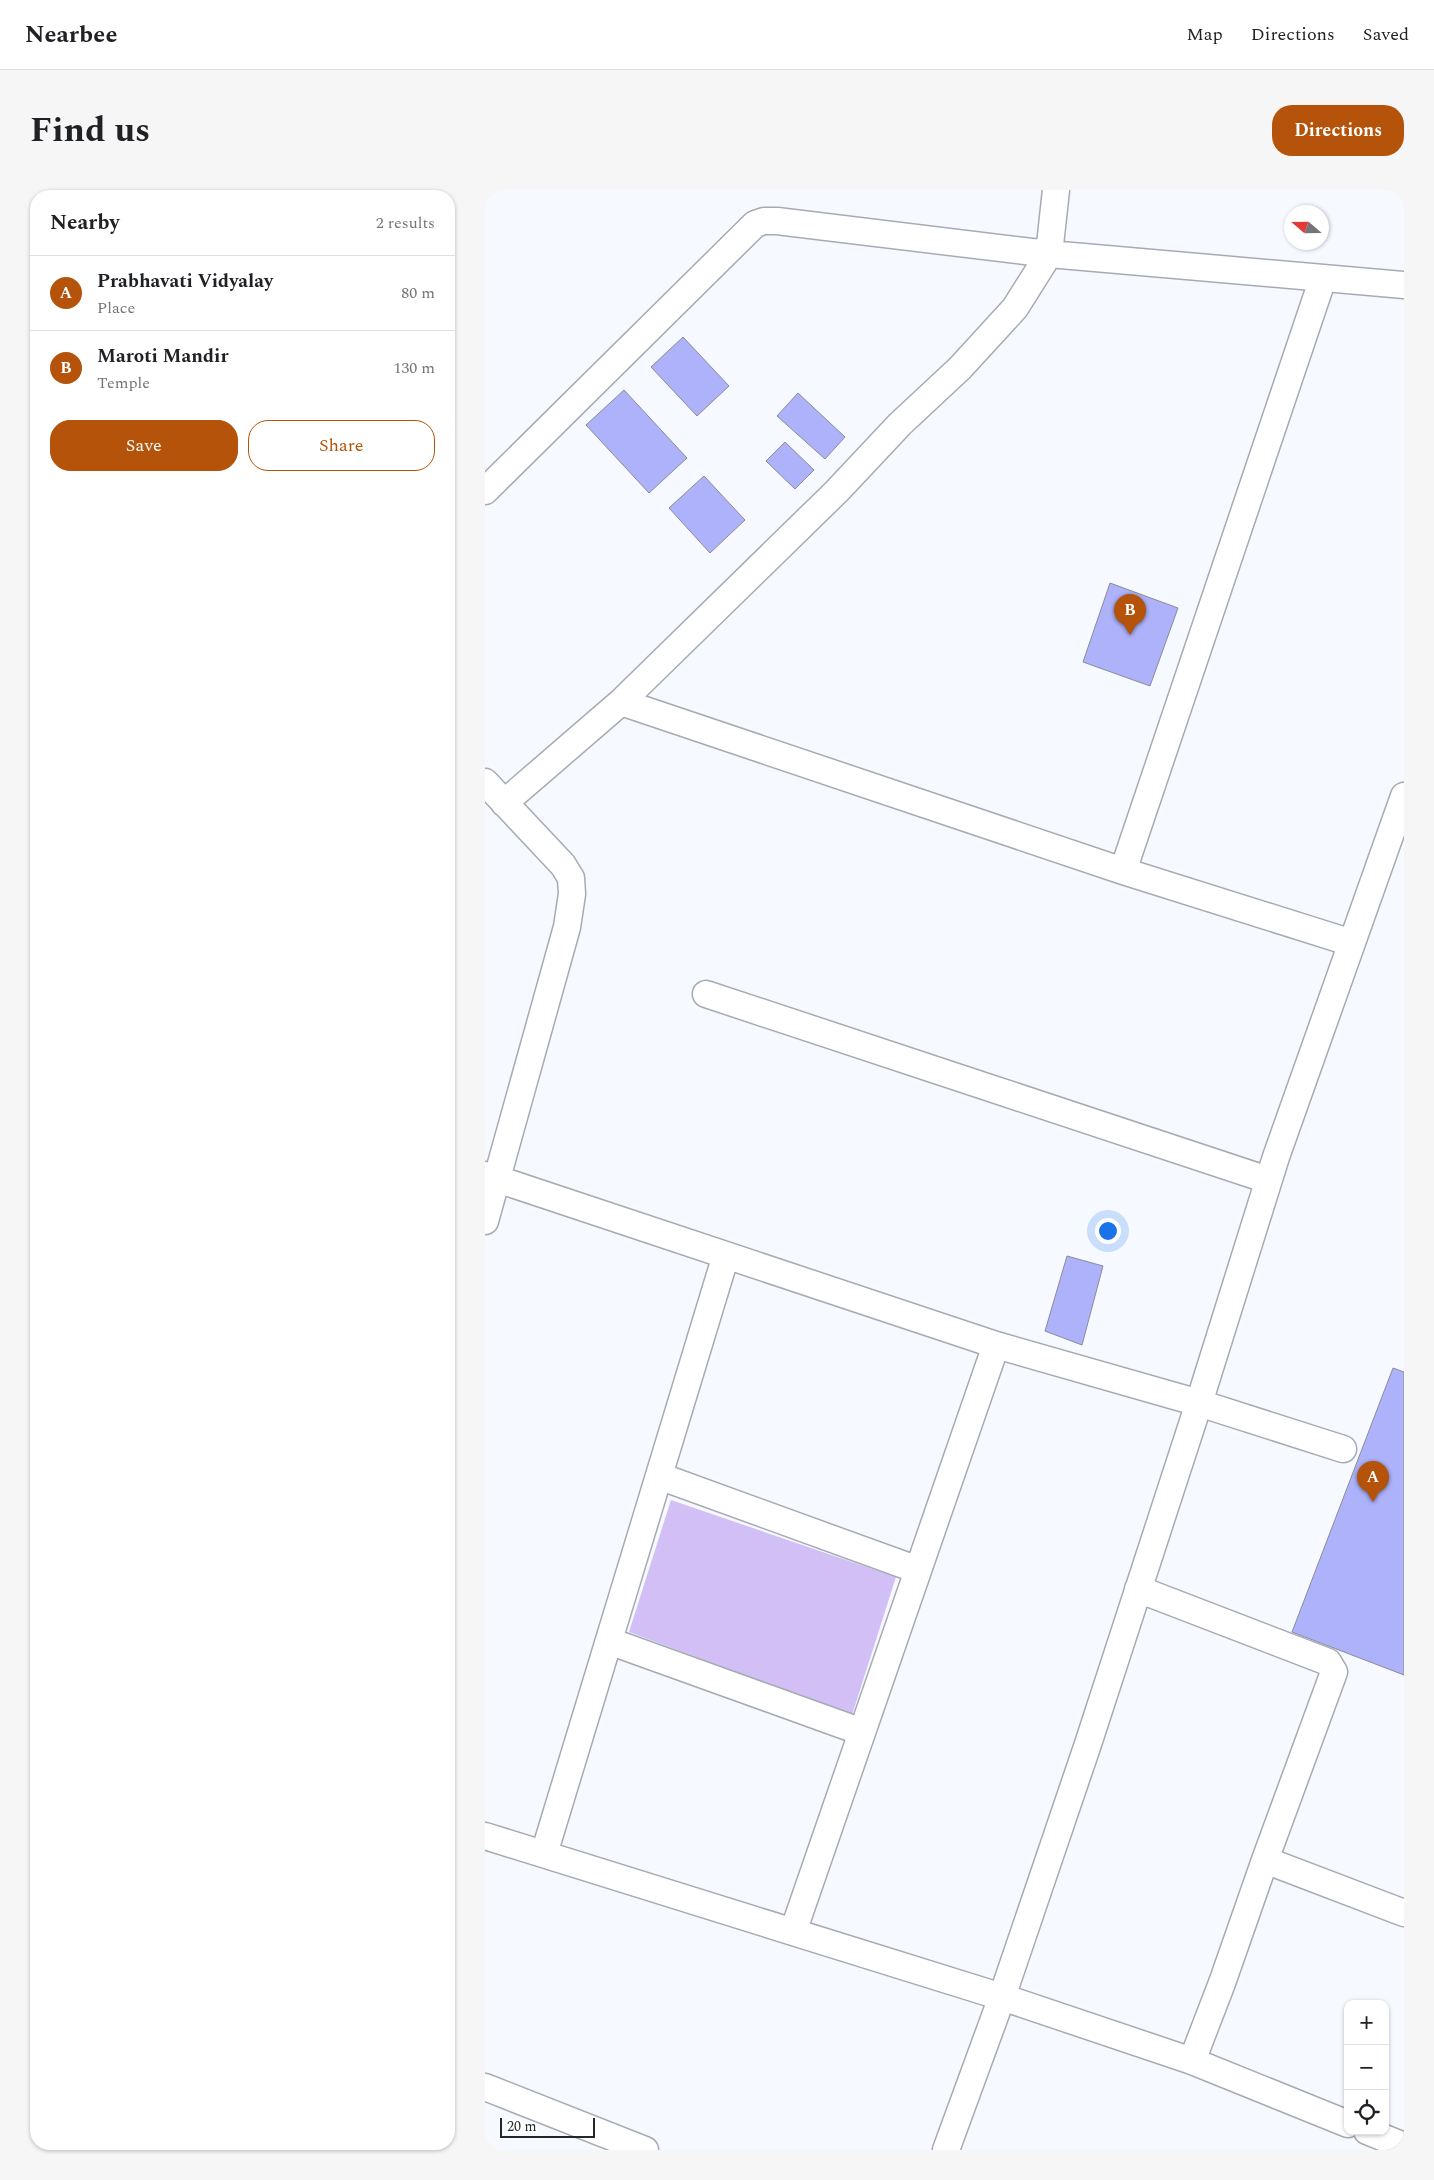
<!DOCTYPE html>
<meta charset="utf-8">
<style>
:root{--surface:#fff;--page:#f6f6f6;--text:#202124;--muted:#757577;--line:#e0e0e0;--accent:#b45309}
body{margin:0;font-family:Spectral,serif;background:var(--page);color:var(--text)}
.controls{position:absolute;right:15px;bottom:15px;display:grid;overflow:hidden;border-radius:10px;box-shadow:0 1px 4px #0004}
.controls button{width:45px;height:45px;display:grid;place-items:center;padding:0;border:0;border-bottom:1px solid var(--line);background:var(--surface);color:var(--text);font:25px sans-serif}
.compass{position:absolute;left:799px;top:15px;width:45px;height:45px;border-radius:50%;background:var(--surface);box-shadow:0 1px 4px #0004;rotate:290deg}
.scale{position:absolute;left:15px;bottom:12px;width:95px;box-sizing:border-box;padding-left:5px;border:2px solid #242629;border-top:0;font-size:14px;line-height:18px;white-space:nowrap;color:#242629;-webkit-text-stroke:4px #fff;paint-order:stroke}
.you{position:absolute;left:622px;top:1040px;width:18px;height:18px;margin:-12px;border:4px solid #fff;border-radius:50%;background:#1a73e8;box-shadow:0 0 0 8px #1a73e833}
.badge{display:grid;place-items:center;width:32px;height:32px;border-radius:50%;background:var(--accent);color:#fff;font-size:16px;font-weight:700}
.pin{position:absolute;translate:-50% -41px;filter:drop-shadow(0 1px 2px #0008)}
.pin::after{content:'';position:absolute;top:26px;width:18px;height:15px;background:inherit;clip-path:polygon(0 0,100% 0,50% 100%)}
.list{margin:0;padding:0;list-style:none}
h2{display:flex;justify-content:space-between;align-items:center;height:65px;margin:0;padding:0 20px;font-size:21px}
h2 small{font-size:16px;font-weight:400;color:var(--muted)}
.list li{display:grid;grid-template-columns:32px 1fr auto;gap:15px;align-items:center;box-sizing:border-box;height:75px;padding:0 20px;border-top:1px solid var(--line)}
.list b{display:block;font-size:19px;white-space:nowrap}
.list p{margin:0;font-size:16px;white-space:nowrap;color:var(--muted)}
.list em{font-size:16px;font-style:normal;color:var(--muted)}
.actions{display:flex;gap:10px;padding:15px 20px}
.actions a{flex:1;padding:11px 0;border:1px solid var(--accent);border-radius:20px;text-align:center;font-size:18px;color:var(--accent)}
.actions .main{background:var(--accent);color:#fff}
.icon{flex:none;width:28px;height:28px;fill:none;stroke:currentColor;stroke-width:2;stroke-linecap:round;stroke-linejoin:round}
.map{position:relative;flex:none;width:919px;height:1960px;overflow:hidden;border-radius:20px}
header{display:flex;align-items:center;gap:30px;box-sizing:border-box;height:70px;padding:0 25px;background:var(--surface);border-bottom:1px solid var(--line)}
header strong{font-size:24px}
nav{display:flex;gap:28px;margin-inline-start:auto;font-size:18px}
.intro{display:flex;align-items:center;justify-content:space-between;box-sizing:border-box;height:120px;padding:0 30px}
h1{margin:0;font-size:35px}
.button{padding:12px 22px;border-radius:20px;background:var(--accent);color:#fff;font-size:18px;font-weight:700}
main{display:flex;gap:30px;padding:0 30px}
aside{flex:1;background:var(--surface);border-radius:20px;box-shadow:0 1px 4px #0004}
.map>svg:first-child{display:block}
</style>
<header>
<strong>Nearbee</strong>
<nav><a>Map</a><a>Directions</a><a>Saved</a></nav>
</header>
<div class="intro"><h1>Find us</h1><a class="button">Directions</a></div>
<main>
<aside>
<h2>Nearby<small>2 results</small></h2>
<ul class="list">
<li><span class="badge">A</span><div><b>Prabhavati Vidyalay</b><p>Place</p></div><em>80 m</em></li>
<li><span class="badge">B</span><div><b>Maroti Mandir</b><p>Temple</p></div><em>130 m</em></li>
</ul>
<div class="actions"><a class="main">Save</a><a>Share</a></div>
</aside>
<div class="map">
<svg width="919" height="1960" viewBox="0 0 919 1960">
<rect width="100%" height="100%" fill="#f6f9ff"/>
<path fill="#d2bff5" d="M186,1310l225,77 -44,138 -223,-83z"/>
<path fill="#adb2fb" stroke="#8b8c95" d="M198,147l46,49 -32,30 -46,-49z
M139,200l63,68 -38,35 -63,-68z
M313,203l47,44 -20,22 -48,-43z
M300,252l29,28 -19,19 -29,-28z
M219,286l41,44 -35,33 -41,-45z
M625,393l68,25 -28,78 -67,-24z
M582,1066l36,10 -21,79 -37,-14z
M908,1178l11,4v303l-112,-43z"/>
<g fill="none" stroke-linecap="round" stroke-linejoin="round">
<g stroke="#a6abb3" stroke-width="29">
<path id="minor" d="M571,0l-7,64 355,31
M0,301l270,-267 9,-3h13l272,33 -34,54 -55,60 -60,56 -63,67 -216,211 502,169 229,72
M0,592l78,83 8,13 1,16 -5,33 -82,294
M19,613l117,-101
M638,681l200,-593
M221,804c188,61 374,125 562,186
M0,985l511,170 203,58 144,46
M174,1286l259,94
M653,1399l190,73 6,10 -69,188
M124,1451l253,91
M0,1646l517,161 190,64 156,63
M59,1664l182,-599
M308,1742l203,-587
M707,1871l30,-78 43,-123 139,53
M0,1897l160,63
M882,1941l37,15
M461,1960l56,-153 86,-253 111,-341 77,-246 128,-361"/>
</g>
<use href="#minor" stroke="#fff" stroke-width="26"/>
</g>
</svg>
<div class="controls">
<button>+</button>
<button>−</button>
<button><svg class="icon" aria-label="locate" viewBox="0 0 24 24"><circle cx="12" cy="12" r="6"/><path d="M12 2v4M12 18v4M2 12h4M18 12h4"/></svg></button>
</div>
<svg class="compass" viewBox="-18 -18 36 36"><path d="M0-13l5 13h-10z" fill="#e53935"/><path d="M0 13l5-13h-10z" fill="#757577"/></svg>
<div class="scale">20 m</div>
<div class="you"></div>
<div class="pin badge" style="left:888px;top:1312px">A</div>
<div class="pin badge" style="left:645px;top:445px">B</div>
</div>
</main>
